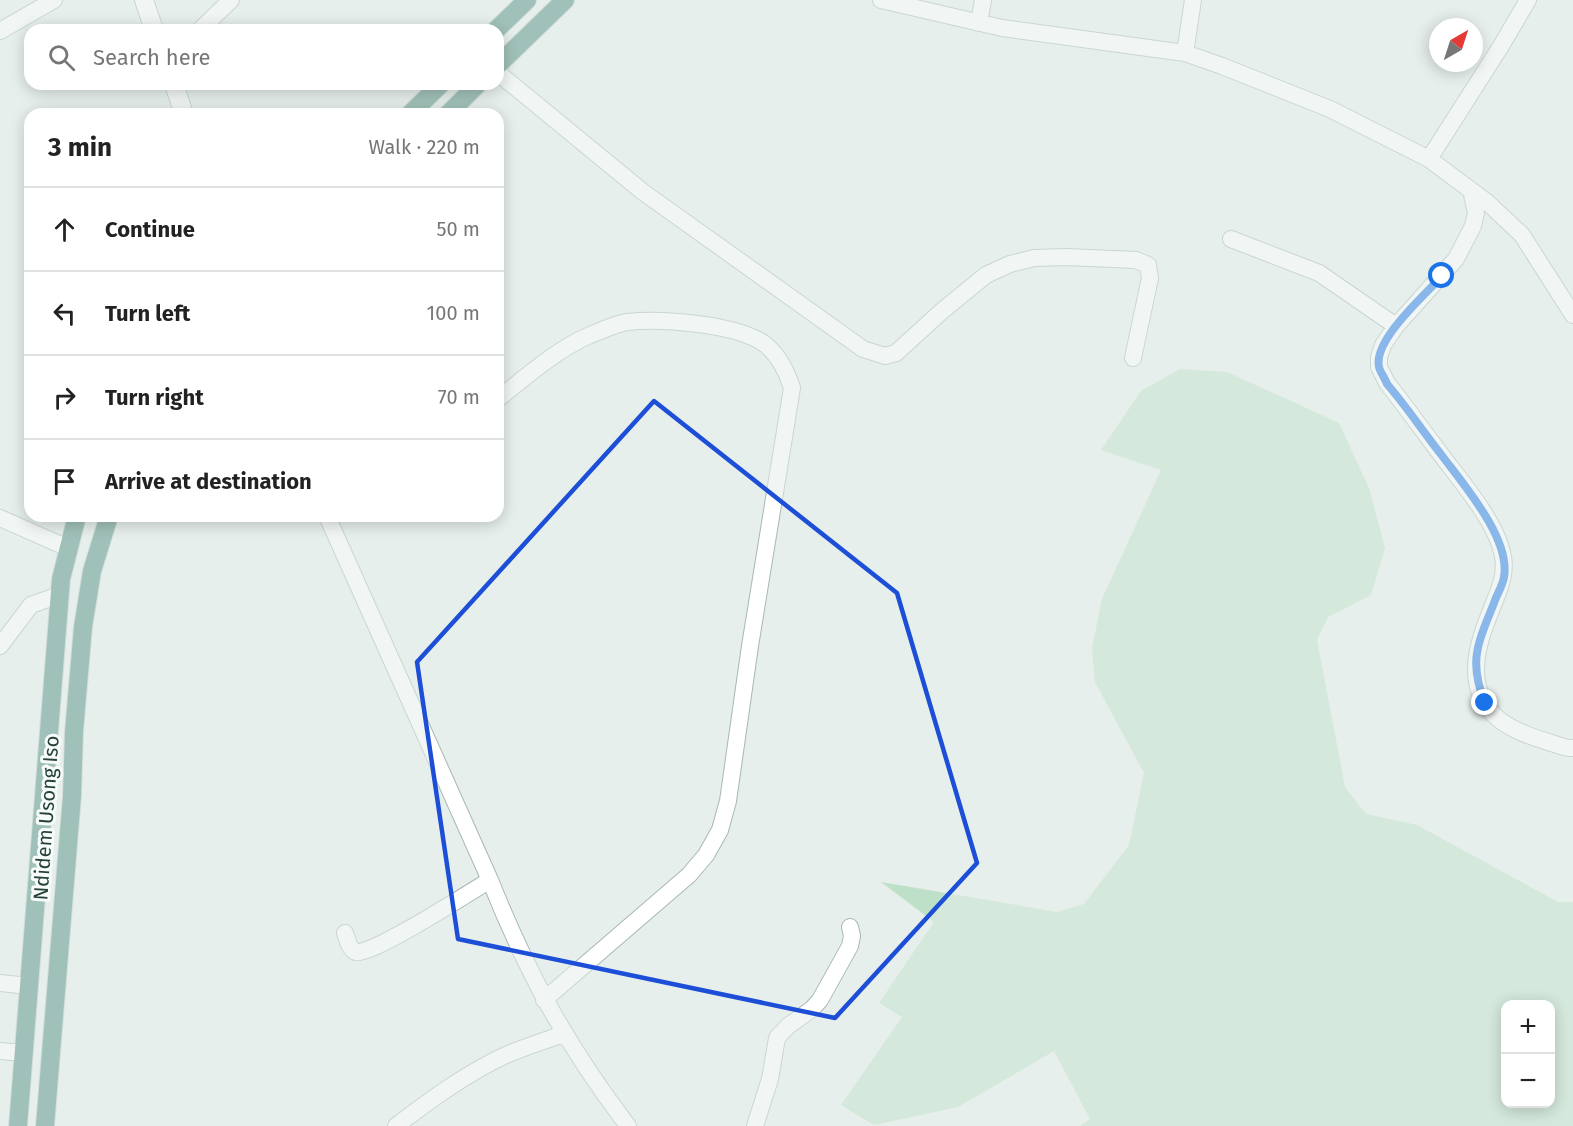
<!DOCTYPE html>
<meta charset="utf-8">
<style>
:root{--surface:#fff;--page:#f6f6f6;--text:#222;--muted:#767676;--line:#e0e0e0}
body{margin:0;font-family:"Fira Sans",sans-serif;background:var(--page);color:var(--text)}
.controls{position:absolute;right:18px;bottom:18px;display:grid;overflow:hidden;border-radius:12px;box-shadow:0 3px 15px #0003}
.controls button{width:54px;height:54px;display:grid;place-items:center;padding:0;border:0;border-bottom:2px solid var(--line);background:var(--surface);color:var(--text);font:30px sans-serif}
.compass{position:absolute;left:1429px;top:18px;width:54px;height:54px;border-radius:50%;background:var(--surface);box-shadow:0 3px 15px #0003;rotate:39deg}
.stop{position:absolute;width:18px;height:18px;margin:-14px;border:4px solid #1a73e8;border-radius:50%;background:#fff}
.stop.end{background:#1a73e8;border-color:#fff;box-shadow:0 2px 6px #0008}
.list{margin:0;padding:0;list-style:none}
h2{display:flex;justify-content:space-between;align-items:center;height:78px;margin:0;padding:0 24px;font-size:26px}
h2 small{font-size:20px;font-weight:400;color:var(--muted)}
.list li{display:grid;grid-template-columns:39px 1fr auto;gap:18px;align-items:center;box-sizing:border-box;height:84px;padding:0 24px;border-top:2px solid var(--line)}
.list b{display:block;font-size:22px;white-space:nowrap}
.list em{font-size:20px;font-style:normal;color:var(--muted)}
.icon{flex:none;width:33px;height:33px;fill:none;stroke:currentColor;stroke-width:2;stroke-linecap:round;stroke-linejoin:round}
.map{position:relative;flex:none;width:1573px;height:1126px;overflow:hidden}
.search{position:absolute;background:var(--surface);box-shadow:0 3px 15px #0003;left:24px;top:24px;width:480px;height:66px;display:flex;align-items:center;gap:15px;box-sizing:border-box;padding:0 21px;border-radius:18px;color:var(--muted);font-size:22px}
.panel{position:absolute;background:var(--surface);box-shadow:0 3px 15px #0003;left:24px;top:108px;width:480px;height:414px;border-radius:18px}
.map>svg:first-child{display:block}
</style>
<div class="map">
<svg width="1573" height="1126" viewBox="0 0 1573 1126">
<rect width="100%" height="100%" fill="#e6efeb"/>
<path fill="#bfe0c8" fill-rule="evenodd" d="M1180,369l47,3 112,51 30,65 16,60 -14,47 -43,22 -11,23 28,147 21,27 51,11 141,77h15v224h-492l9,-7 -36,-68 -96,56 -84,18 -33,-20 61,-88 -23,-14 55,-81 -53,-40 176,30 27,-8 45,-59 15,-72 -49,-91 -3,-34 10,-49 59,-129 -60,-20 40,-59zM1506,1004h44v100h-44z"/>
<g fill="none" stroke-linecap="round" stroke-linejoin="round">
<g stroke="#a8b8b2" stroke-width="18">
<path id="minor" d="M881,0l121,28 183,25 37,13 108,43 99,50 59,44 34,32 51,80
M979,23l4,-23
M200,30l31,-30
M0,31l54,-31
M1185,53l8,-53
M498,73l145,119 220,157 22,7 11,-3 46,-42 44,-36 24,-11 24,-6 32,-1 70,3 12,5 2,13 -17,80
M1429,159l72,-113 27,-46
M1471,190l5,23 -3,13 -17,33 -60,67 -13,19 -4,12v10l8,16c19,24 37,49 55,73 19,25 53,65 60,96 6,22 -4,40 -12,61 -15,36 -26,79 11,108 19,14 45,20 67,27h5
M1231,239l88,34 77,53
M498,399c25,-20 61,-51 90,-63 12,-5 27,-12 39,-14 34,-4 112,2 139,23 13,11 21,27 26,43l-42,258 -22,155 -8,29 -14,25 -17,20 -145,125
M327,516l163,364c37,93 77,166 138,246
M0,518l68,30
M0,646l31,-41 28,-10
M345,933c2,6 4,16 11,19 13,5 116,-61 134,-72
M0,983l29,3
M0,1051l23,2
M396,1126c34,-26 71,-53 110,-71 19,-8 38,-14 57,-21
M755,1126l15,-47 7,-41 11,-12 24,-17 8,-9 30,-54 2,-10 -2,-9"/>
</g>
<g stroke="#a8b8b2" stroke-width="20">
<path id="tertiary" d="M144,0l10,30
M174,84l10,30"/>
</g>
<g stroke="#c2cac8" stroke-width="20">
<path id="trunk" d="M496,30l31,-30
M498,65l67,-65
M410,114l31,-30
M448,114l30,-30
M18,1126l43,-547 16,-63
M45,1126l27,-330 2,-64 9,-105 9,-56 17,-55"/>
</g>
<use href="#minor" stroke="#fff" stroke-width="16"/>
<use href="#tertiary" stroke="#fff" stroke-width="18"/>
<use href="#trunk" stroke="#4c8a7c" stroke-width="18"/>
</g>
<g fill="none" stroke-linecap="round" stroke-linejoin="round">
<path stroke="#1a73e8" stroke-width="8" d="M1442,276c-17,19 -69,64 -63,91 1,5 6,11 8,17 19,22 35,46 53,69 22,30 71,85 64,124 -1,8 -7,17 -10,26 -16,40 -26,58 -9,100"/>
</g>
<path d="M0 0H1573V1126H0ZM654,401l243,192 80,270 -142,155 -377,-79 -41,-277z" fill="#e6efeb" fill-opacity=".55" fill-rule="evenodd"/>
<path fill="none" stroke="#1d4ed8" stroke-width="4.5" stroke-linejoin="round" d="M654,401l243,192 80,270 -142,155 -377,-79 -41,-277z"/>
<g text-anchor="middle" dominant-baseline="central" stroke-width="6" stroke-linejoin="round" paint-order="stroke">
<g font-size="20" fill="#24423a" stroke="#f7fbf9">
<text transform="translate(46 818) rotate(-86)">Ndidem Usong Iso</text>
</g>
</g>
</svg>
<div class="controls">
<button>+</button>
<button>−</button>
</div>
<svg class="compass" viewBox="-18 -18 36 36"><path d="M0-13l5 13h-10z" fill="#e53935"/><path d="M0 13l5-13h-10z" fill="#767676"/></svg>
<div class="stop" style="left:1442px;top:276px"></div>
<div class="stop end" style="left:1485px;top:703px"></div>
<div class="search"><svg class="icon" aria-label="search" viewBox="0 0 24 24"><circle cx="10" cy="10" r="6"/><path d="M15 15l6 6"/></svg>Search here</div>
<section class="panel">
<h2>3 min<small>Walk · 220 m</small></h2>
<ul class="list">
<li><svg class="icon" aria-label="ahead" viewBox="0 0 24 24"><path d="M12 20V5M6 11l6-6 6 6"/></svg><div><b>Continue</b></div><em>50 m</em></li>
<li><svg class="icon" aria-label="left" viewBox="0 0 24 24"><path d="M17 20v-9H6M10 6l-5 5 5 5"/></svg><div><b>Turn left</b></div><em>100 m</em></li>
<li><svg class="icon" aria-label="right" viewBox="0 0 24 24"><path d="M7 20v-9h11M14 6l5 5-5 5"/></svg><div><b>Turn right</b></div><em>70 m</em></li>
<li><svg class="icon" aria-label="arrive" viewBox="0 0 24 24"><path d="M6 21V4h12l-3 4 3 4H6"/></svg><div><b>Arrive at destination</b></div></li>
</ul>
</section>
</div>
